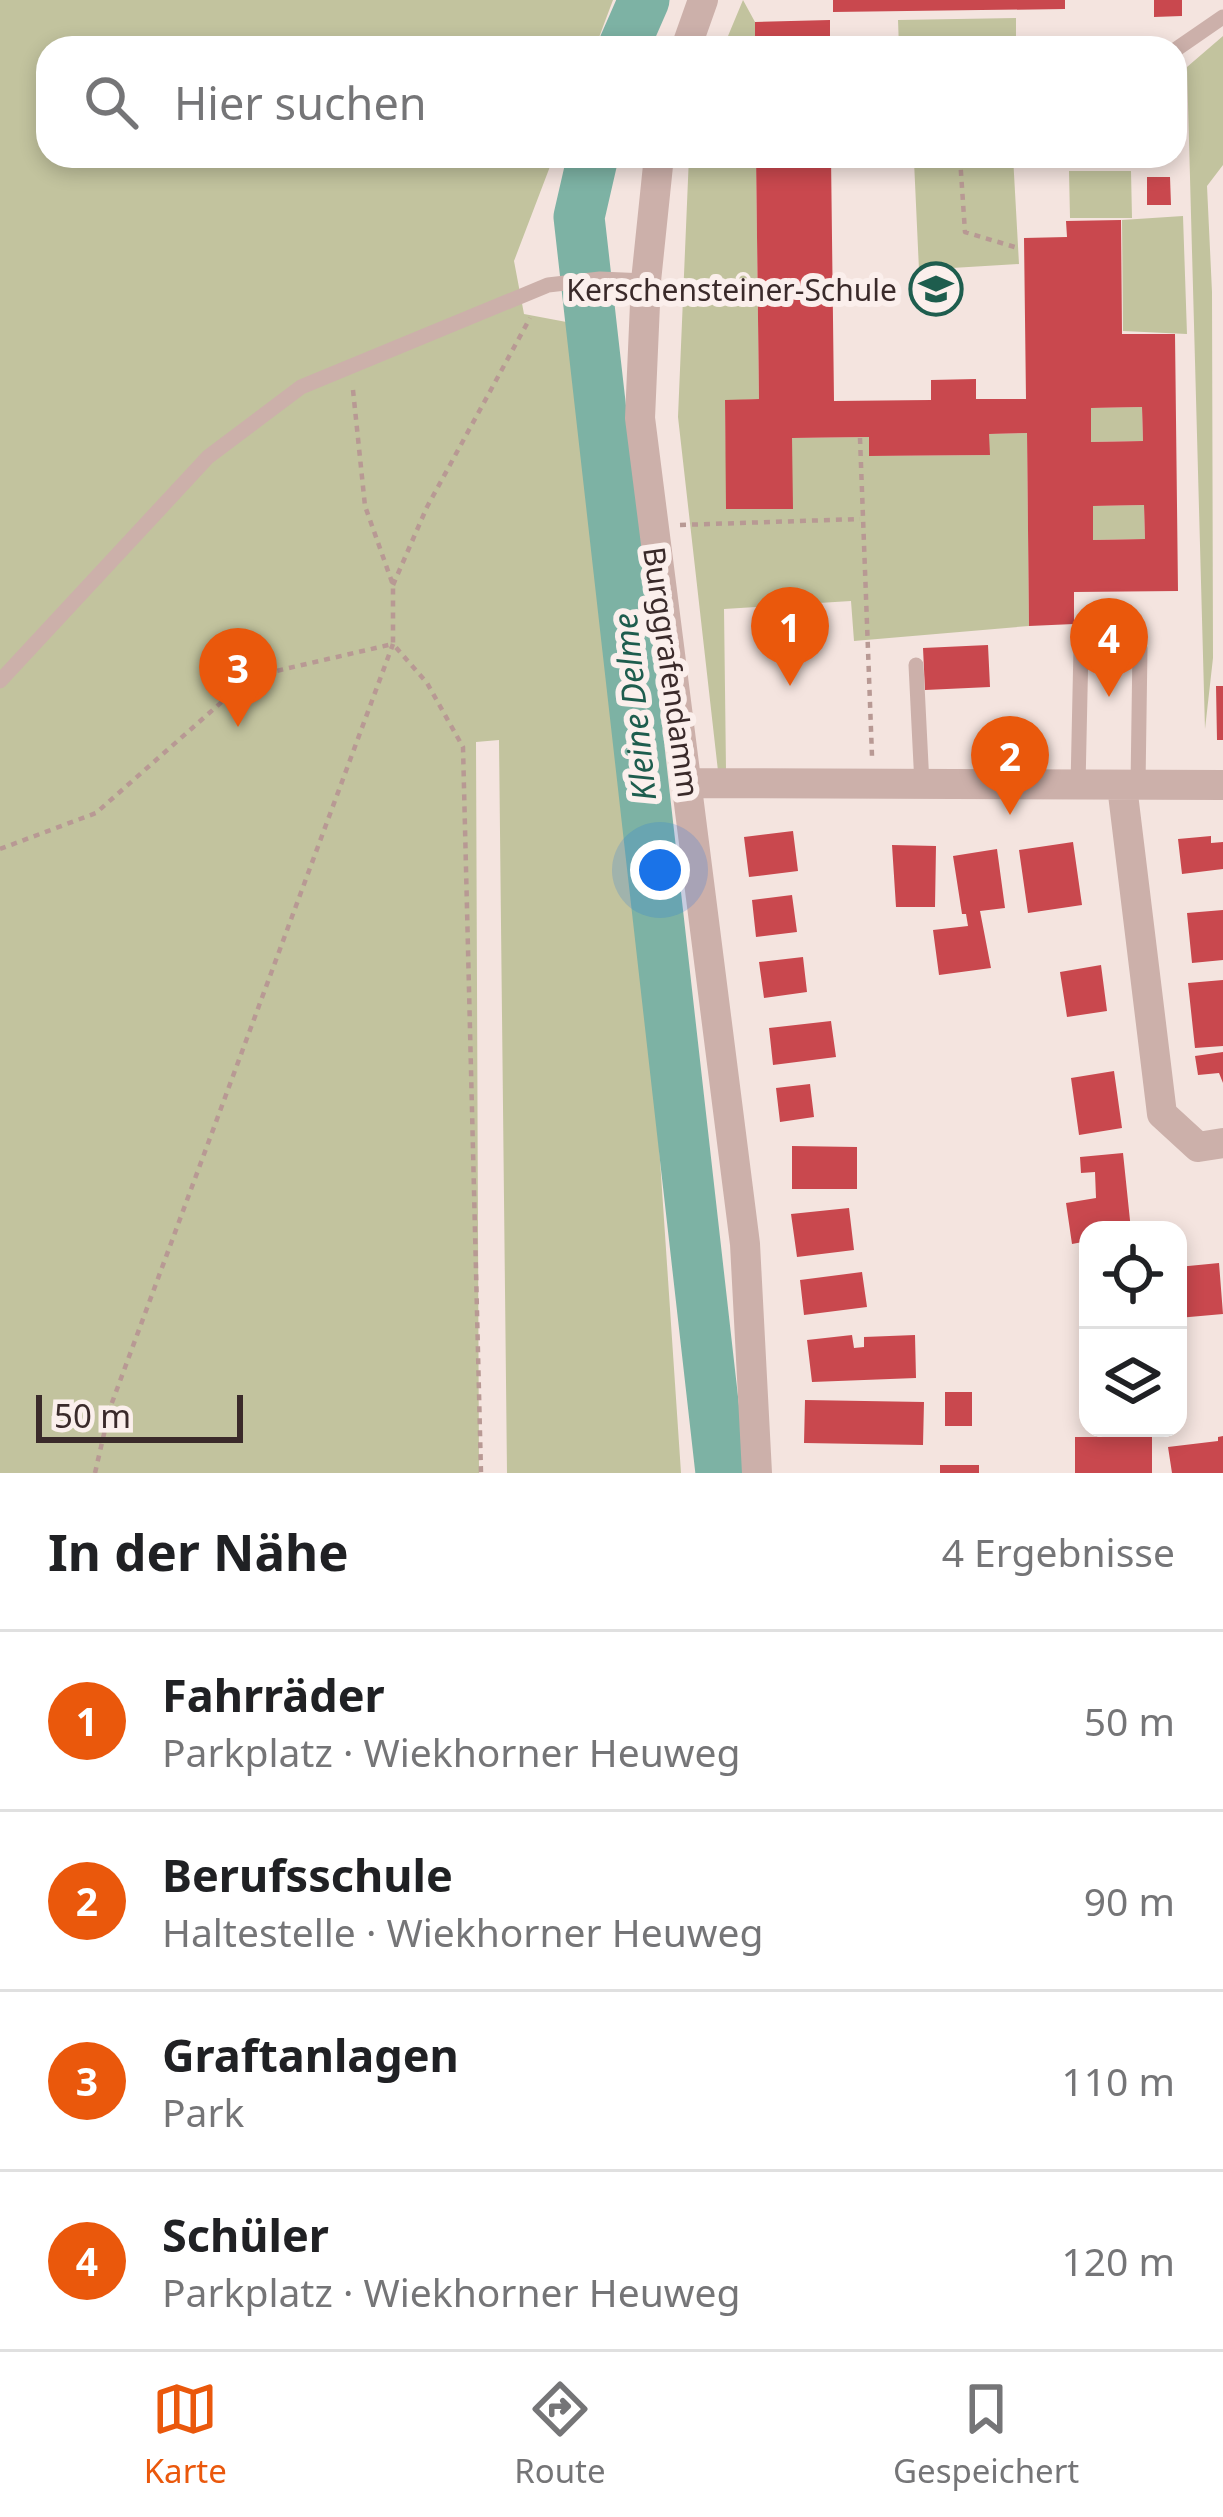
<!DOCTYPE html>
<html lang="de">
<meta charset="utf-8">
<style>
:root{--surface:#fff;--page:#f6f6f6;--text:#202124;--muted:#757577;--line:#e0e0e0;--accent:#ea580c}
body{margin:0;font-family:"Noto Sans",sans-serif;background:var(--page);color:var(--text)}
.controls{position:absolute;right:36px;bottom:36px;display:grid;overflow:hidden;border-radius:24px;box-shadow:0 6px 18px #0003}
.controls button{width:108px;height:108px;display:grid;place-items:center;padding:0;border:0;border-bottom:3px solid var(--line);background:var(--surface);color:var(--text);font:60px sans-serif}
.scale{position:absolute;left:36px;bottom:30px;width:207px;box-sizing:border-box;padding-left:12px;border:6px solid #3a2a2a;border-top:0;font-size:33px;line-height:42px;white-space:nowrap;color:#3a2a2a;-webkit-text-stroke:9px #fbefec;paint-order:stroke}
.you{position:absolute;left:660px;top:870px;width:42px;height:42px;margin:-30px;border:9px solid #fff;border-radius:50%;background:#1a73e8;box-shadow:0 0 0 18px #1a73e833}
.badge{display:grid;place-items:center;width:78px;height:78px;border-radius:50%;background:var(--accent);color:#fff;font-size:39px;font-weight:700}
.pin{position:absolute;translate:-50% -99px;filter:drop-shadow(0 3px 6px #0008)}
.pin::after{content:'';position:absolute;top:63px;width:42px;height:36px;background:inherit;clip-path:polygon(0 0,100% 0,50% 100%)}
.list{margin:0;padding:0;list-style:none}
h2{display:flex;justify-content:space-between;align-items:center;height:156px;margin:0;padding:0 48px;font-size:51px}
h2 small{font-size:39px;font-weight:400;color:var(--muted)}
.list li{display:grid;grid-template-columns:78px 1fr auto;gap:36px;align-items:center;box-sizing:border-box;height:180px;padding:0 48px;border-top:3px solid var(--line)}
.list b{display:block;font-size:45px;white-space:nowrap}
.list p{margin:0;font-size:39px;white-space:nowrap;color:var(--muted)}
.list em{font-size:39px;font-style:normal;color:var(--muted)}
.icon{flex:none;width:66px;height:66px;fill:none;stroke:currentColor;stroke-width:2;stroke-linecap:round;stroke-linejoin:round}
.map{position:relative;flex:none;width:1223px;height:1473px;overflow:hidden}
.search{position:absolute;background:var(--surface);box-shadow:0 6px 18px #0003;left:36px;right:36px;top:36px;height:132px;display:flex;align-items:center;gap:30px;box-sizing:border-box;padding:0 42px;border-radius:36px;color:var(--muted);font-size:45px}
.sheet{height:876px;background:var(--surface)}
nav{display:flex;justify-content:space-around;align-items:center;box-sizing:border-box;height:168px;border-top:3px solid var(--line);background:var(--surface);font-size:33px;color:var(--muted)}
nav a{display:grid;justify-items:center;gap:6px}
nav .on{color:var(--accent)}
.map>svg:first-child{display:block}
</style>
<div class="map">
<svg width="1223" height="1473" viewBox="0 0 1223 1473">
<rect width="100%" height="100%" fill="#f4e4df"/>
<path fill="#c2c39e" d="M0,0h613l-18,48h-547v108h506l-40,105 10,53 53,10 29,260 27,173 48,716h-174l-8,-733 -23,2 3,731h-479z
M743,0l12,22v26h-32z
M1016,18v30h-117l-1,-28z
M1223,36v129l-16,21 5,106 1,366 -8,71 -18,-662z
M689,156h67l3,243 -34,2 2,108h65v-71l77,-1 1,19 119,-1v-21l38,-1 2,193 -175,15 -3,-40 -127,8 2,161 -8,1 -40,-354z
M1013,156l6,108 -100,6 -5,-109z
M1069,171h62l1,47h-62z
M1183,216l4,118 -64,-3 -1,-111z
M1142,407l1,34 -52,1v-34z
M1144,505l1,34 -52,1v-34z"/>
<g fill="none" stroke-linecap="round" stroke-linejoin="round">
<path stroke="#7db2a4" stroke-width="51" d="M623,48l21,-48
M593,156l-14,61 142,1256"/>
</g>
<path fill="#c9484e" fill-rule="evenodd" d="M833,0h232v9l-232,3z
M1154,0h28v16l-28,1z
M830,20v28h-75v-26z
M756,156h75l3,245 97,-1v-20l45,-1v20h50l-2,-161 43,-1 -1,-16 55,-1 1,114h53l3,257 -104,1v32l-45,2 -2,-193 -38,1 1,21 -121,1v-19l-77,1 1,71h-67l-1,-109 34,-1zM1142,407l1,34 -52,1v-34zM1144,505l1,34 -52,1v-34z
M1147,177h23l1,28h-24z
M988,645l2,42 -65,3 -2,-42z
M1216,686h7v54h-6z
M793,831l5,40 -49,6 -5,-40z
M1211,836v7l12,-1v27l-41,5 -4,-35z
M1073,842l9,63 -54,8 -9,-63z
M892,845l44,1 -1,61h-39z
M997,849l8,59 -25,3 11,57 -52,7 -6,-45 35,-4 -2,-12h-4l-9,-58z
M792,895l5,37 -41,5 -4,-37z
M1223,910v50l-31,3 -5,-50z
M803,957l4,35 -43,6 -5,-36z
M1101,965l6,46 -40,6 -7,-45z
M1223,980v66l-28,2 -7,-65z
M831,1021l5,36 -63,8 -4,-37z
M1223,1052v31l-4,-10 -21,2 -3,-19z
M1114,1071l8,57 -43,7 -8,-57z
M810,1084l4,33 -34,5 -4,-34z
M792,1146l65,1v42h-65z
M1123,1153l8,77h-43v11l-16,3 -6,-41 30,-5 -1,-26 -14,1 -1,-16z
M849,1208l5,42 -57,7 -6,-43z
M1219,1263l4,51 -45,4v-51z
M862,1272l5,35 -63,8 -4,-35z
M852,1335l2,13 10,-1v-10l51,-2 1,43 -104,4 -5,-42z
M945,1392h27v34h-27z
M805,1400l119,2 -1,43 -119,-2z
M1223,1436v37h-51l-4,-26 50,-6v-4z
M1075,1437h77v36h-77z
M940,1465h39v8h-39z"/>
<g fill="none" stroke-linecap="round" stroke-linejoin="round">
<path stroke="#b89994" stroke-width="4.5" stroke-dasharray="6 6" stroke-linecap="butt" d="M960,158l5,74 53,16
M353,390l12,116 28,79v59l34,39 36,64 18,726
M860,438l12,318
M680,525l180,-6
M393,585l34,-78 103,-189
M0,849l96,-36 154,-136 143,-33
M95,1473l15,-65 283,-764"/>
<path stroke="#ccb0aa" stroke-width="15" d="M1175,50l48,-33
M916,665l6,120
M0,681l208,-224 93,-70 247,-102 52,-6 46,2
M1078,786l3,-139 59,1 -2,138"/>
<path stroke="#ccb0aa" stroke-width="30" d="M686,48l17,-48
M659,156l-13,125 -6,137 105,826 12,229
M687,783l536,2
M1122,786l40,328 36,33 25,-4"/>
</g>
<defs>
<g id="school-ring" transform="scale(2.7)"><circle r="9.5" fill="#fbefec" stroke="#1e5d4e" stroke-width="1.5"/><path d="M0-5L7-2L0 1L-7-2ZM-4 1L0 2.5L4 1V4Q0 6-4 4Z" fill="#1e5d4e"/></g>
</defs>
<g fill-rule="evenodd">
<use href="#school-ring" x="936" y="289"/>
</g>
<g text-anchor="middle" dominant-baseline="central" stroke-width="12" stroke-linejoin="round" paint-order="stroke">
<g font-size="30" fill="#3a2a2a" stroke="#fbefec" text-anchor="end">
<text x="897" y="289">Kerschensteiner-Schule</text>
</g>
<g font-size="30" fill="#3a2a2a" stroke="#fbefec">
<text transform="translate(672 672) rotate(82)">Burggrafendamm</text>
</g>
<g font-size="33" font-style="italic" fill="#1e5d4e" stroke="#fbefec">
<text transform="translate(634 707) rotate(-96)">Kleine Delme</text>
</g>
</g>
</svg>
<div class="controls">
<button><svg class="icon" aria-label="locate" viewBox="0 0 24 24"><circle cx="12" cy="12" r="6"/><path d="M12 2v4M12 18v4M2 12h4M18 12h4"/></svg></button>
<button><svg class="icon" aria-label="layers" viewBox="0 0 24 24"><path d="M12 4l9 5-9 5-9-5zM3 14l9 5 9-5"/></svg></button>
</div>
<div class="scale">50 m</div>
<div class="you"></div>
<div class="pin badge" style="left:790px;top:686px">1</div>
<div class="pin badge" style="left:1010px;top:815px">2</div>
<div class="pin badge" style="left:238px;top:727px">3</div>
<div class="pin badge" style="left:1109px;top:697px">4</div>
<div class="search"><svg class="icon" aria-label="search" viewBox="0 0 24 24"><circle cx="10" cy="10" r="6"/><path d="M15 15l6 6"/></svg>Hier suchen</div>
</div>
<section class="sheet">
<h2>In der Nähe<small>4 Ergebnisse</small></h2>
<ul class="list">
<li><span class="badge">1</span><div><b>Fahrräder</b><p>Parkplatz · Wiekhorner Heuweg</p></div><em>50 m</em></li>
<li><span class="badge">2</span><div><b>Berufsschule</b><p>Haltestelle · Wiekhorner Heuweg</p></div><em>90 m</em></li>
<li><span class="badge">3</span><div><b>Graftanlagen</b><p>Park</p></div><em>110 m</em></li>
<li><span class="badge">4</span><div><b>Schüler</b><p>Parkplatz · Wiekhorner Heuweg</p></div><em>120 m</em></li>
</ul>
</section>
<nav>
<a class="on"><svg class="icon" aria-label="map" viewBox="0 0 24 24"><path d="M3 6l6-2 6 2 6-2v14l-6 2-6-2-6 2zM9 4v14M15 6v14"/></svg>Karte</a>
<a><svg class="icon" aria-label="directions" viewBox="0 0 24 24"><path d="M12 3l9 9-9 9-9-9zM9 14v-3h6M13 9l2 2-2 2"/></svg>Route</a>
<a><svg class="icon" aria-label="saved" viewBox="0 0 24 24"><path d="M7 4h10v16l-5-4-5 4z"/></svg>Gespeichert</a>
</nav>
